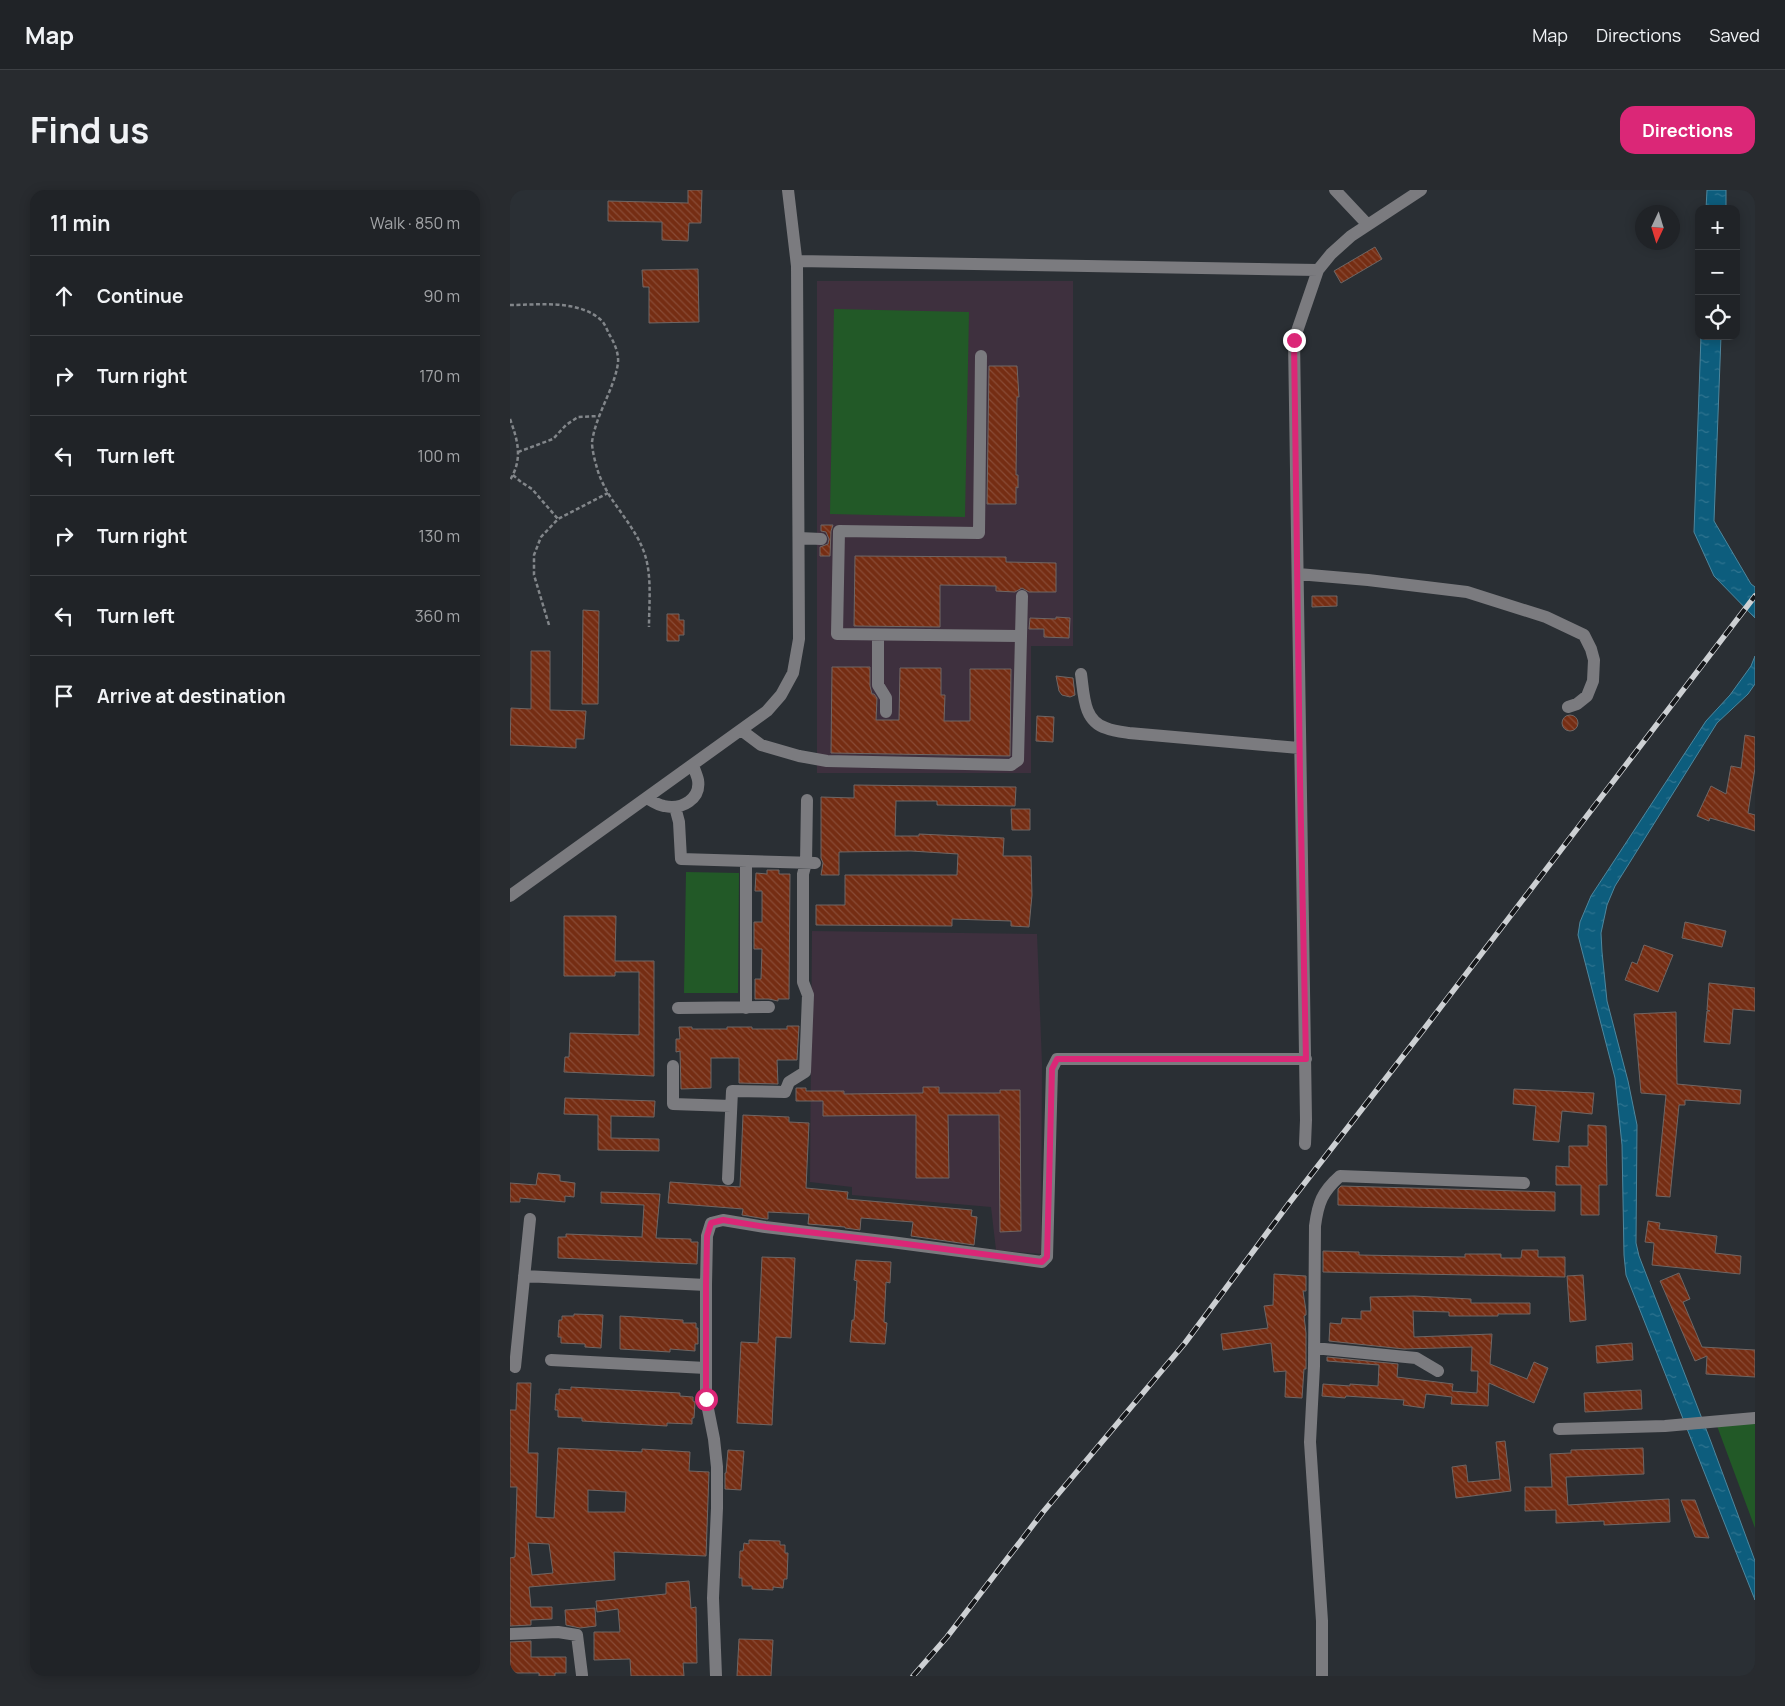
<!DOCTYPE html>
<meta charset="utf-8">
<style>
:root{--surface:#202327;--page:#282b2f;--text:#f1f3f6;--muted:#a2a4a7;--line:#3d4044;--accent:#db2777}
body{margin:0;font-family:Manrope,sans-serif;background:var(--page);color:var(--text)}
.controls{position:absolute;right:15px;top:15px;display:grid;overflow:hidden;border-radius:10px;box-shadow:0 2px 12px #0003}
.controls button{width:45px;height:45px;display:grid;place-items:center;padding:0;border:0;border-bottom:1px solid var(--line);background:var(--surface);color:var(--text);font:25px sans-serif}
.compass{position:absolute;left:1125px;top:15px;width:45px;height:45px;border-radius:50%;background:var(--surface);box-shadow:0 2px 12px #0003;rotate:184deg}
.stop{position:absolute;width:15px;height:15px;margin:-11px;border:4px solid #db2777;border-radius:50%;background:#fff}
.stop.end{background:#db2777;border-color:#fff;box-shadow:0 1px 5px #0008}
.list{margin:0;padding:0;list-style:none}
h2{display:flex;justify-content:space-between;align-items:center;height:65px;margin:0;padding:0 20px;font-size:21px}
h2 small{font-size:16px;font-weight:400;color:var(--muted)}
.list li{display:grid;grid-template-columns:32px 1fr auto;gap:15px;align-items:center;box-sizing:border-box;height:80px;padding:0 20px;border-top:1px solid var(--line)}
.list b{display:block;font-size:19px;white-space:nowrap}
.list em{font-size:16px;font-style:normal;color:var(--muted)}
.icon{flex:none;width:28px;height:28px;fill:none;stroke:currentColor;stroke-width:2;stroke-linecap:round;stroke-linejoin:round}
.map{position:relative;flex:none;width:1245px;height:1486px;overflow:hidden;border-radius:15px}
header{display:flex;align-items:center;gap:30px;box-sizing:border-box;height:70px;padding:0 25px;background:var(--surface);border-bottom:1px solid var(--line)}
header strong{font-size:24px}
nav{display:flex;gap:28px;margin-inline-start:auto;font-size:18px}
.intro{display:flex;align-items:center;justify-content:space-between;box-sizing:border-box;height:120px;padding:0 30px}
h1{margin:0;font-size:35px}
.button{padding:12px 22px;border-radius:15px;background:var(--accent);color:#fff;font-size:18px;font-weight:700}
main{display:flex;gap:30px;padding:0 30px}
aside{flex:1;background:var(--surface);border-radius:15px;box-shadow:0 2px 12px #0003}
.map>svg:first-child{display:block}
</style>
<header>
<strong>Map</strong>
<nav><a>Map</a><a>Directions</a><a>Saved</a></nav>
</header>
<div class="intro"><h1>Find us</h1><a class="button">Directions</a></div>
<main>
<aside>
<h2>11 min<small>Walk · 850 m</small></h2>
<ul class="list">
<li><svg class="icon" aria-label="ahead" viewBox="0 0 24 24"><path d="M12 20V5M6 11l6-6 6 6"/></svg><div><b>Continue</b></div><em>90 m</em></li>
<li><svg class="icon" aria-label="right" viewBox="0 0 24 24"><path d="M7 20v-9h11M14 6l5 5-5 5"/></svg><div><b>Turn right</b></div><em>170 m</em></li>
<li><svg class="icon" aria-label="left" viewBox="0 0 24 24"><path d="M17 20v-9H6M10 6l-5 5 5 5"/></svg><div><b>Turn left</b></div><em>100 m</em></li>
<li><svg class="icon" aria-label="right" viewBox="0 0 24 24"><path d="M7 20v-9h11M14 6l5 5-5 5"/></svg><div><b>Turn right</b></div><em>130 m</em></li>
<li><svg class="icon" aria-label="left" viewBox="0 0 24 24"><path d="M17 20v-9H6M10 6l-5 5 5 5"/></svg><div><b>Turn left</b></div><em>360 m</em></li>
<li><svg class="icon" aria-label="arrive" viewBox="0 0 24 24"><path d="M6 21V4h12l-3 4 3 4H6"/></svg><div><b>Arrive at destination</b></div></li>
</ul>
</aside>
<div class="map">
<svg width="1245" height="1486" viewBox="0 0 1245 1486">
<defs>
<pattern id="water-ripples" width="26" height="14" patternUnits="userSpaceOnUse" patternTransform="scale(1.25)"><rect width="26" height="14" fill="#0d5d7d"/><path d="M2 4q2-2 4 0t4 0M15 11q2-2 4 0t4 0" fill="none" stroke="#307490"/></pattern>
<pattern id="building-back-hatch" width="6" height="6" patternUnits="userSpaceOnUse" patternTransform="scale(1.25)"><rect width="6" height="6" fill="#752d13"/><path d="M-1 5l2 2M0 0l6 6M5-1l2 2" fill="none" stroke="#894b36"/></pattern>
</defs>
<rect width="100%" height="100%" fill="#2a2f34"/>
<path fill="#3e303e" d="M307,91h256v365h-42v127h-214z
M302,741l225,3 5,130 -1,190 -45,-4 -5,-43 -139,-12v-8l-42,-5z"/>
<path fill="#225927" d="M324,119l135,3 -4,205 -135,-3z
M176,682l53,1 -1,120h-54z
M1245,1232v106l-38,-102z"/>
<path fill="url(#water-ripples)" stroke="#4e879e" d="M1197,0h19v19h-20z
M1191,146h20l-7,185 37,63 4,3v31l-41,-42 -20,-44z
M1245,466v28l-7,10 -31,29 -102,163 -8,19 -6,28 1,19 5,49 21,80 9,44 -1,118 3,13 72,186 44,119v39l-129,-325 -2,-20 -2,-110 -7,-67 -37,-143 2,-13 11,-26 115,-175 24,-26 21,-29z"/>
<path fill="url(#building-back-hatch)" stroke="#6f6664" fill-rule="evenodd" d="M178,0h14l-1,33h-12l-1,18 -26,-1v-18l-54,-1v-20l80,2z
M865,57l7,12 -41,24 -7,-12z
M188,79l1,53 -50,1v-36h-6l-1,-17z
M479,176h28l2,31h-2l-1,78h2v13l-2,-1v17h-29z
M311,335h12l-2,6 -1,25h-10v-9l8,-3 1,-5 -3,-7 -5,-1z
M345,366l151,1v5l50,1v29h-27l-7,-4 -7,4 -19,-1v-5l-56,-1v42l-86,-1z
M802,406h25v10l-25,1z
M73,420l16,1 -1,93h-16z
M157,424h12v6h5v15h-5v6h-12z
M546,427l14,1 -1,20 -25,-1v-8h-15l1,-11 26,1z
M21,461h19v59l36,1 -2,28h-8v9l-66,-3 1,-37 20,1z
M322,477h38v19l2,8h2l3,4 -1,22h23l1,-52h41v27h4l-1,26h26v-52h41l-1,87 -179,-3z
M546,486l17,2 2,17 -5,2 -8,-2 -3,-4z
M1052 533a8 8 0 1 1 16 0a8 8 0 1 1-16 0Z
M527,526l17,1 -1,25 -17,-1z
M1235,545l10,2v31l-7,45 7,2v16l-45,-13 -1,3 -12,-5 14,-30 15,8 5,-28 10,2z
M344,595l162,2 -1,19 -78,-1v-4h-41l-1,35h24v-2l85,4 -1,18h28l1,39 -3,32 -18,-1v-5l-59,-2v7l-136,-1v-20h29v-30h112l1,-21 -47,-3 -72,1v23h-18l2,-12 -2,-5v-61l33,1z
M501,619h19v21h-18z
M257,680h12v4h11l-1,125h-11v2l-9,-2h-14v-20h6l1,-30h-8v-27h8v-31h-7l1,-18 11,1z
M54,726h52l-1,45h39v115l-90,-4 1,-15h4l1,-24 69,2v-63h-24v4h-51z
M1175,732l41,9 -4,16 -40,-9z
M1134,755l29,10 -15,37 -33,-12 7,-18 5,2z
M1199,793l46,5v23l-22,-2 -3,35 -26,-2 3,-31h3l-3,-1z
M1166,822l1,72 64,6 -1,14 -55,-4v5h-6l-9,92 -14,-1 10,-101 -25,-2 -7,-79z
M277,836h12l-2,34h-20l1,24 -39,-1v-25h-28v30l-30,1 -1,-38 -4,1v-13h4l-1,-12h13v2h35v-2h25v2h35z
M413,897h16v6h61v-3h20l1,141 -21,1 -1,-117h-51l1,63h-33v-63l-93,1v-15h-27v-13h10v3h38v3l79,-1z
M1004,899l80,4 -2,21 -30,-3 -3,31 -26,-2 3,-34 -23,-2z
M55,908l90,3 -1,16 -43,-1v22l48,1v12l-61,-1v-35l-34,-1z
M233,925l46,2v5l20,1 -3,65 42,4 -1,7 125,11 -1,6 6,1 -3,28 -63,-9 2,-14 -52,-4 -1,12 -15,-2v-1l-37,-3 1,-10 -41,-2v7h-2l-24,-4 1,-6 -75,-6 2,-21 70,5z
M1078,935l18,1 1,59h-8v30h-18v-30h-25v-19l13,1v-21h19z
M28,983l22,2v6l15,2 -1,14 -9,-1v6l-45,-4v4h-10v-19l26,2z
M831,996l214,6v19l-217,-6v-16z
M91,1002l59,2 -4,44 35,1v3h7l-1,22 -139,-6v-21h8v-3l76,3 2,-32 -43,-2z
M1138,1031l12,2 -1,6 58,7 -2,17 26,3 -1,18 -88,-9 2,-22 -9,-1z
M1012,1060h16v7h27v20l-242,-5v-21l36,1v3l106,2v-3h36v4h20z
M252,1067l33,1 -4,80 -15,-1 -4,88 -35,-2 4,-81 17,1z
M346,1070l35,2 -1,21 -4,-1 -2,40 3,1 -2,21 -35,-2 2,-22h2l3,-39 -3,-1z
M1169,1083l11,26 -7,3 19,45 53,3v27l-49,-3 1,-18 -12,5 -35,-80z
M764,1084l32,2v15h-3l3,20v4l-2,1 2,17v36h-2l-2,29 -17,-1 1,-26 -12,1 -3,-29 -48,7 -2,-16 47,-6 -4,-22 9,-1z
M1073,1085l3,45 -16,2 -3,-46z
M904,1106l57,3v4h59v11h-32v2h-49v-4l-36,-1 1,26 78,-3 -2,30 37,15 7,-17 14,6 -14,35 -45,-20 -1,23 -37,-2 1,-7 -26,-3 -2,14 -21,-3 1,-5 -58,-4 -1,2 -23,-2 1,-12 27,2v-2l28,2 1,-21 -52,-4v-4l71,7 -1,13 56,7 -1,7 25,2 1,-22h-7l1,-24 -68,2 -75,-8 1,-18 11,1 1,-6 19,1v-8h10l-1,-14z
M64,1124l29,1 -2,33 -16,-1v-3l-24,-1v-6h-3l1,-17h3v-4h12z
M110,1126l63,4v3h13v5h2v16h-3v7l-25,-2v3l-50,-3z
M1122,1153l1,17 -36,3 -1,-17z
M7,1193h14l-3,70h10l-2,64 18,1 4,-70 84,4v-3l48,3 -1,19 20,1 -3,84 -92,-4 1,28 -86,7 2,20h21v12l-21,1v5l-21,1v-68l5,-1 2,-70h-7v-77h6zM78,1300l38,2 -1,20h-37zM18,1353l21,1 4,29 -21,2z
M61,1197l109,6v3l13,1v4l2,1 -1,16h-2v6l-25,-1v3l-85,-5v-3l-24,-1v-7h-3l1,-16h3v-5l12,1z
M1131,1200l1,19 -57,3 -1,-19z
M995,1251l6,50 -55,7 -4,-31 14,-2 2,17 32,-3 -4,-37z
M1133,1258l1,26 -78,3 2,28 101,-6 1,23 -66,3v-4l-48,2v-13l-31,1v-24h27l-2,-33 21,-1v-3z
M218,1260l16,1 -3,39 -16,-1v-16h1z
M1171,1310h14l14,38 -14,-1z
M239,1350l31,1v4h5v8h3l-1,26h-3l-1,9 -10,-1v3l-21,-1v-3h-10v-8h-3l1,-27h3l1,-8 5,1z
M179,1391l2,27 5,-1 1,56h-14l1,13h-53l-1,-17 -36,1v-28h26l-2,-23 -21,3 -1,-11 70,-7v-11z
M85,1418l1,18 -16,2 -14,-3 -1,-15z
M229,1449l34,1 -2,36h-34z
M21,1451v16h35v16h-11v3h-16v-3h-29v-31z"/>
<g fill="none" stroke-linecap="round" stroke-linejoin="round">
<path stroke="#82868a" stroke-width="2.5" stroke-dasharray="4 2.5" stroke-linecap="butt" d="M0,115c29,0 69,-6 92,16 3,3 5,9 7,13 5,8 10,19 9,29 -4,27 -22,51 -26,79 0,8 3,19 5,26 9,33 38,55 48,87 7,22 4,49 4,72
M0,229c8,22 13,40 0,61
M8,262l35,-13 13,-14 12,-8 21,-1
M3,285l8,7 11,7 26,30
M39,435l-15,-50v-20l7,-18 17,-18 50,-26"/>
<path stroke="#7b7b7f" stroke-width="12" d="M825,0l33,35
M287,71l521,9
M289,348l22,1
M788,384l70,6 99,12 79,25 38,18 7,14 3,11 -1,21 -6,15 -10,8 -9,3
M368,445v50l8,13v14
M511,446l1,-40
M571,484c3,20 2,47 25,54 7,3 16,4 23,5l170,15
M231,540l20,15 38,11 28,5 184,4 7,-5 3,-124 -184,-2 2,-103 140,2 2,-177
M137,608c5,3 11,7 17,8 18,4 37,-7 34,-26 -1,-5 -4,-11 -5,-15
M165,617l4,15 2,37 134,4
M0,706l257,-185 14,-16 12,-22 6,-34 -2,-373 -9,-76
M168,818l91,-1
M236,818v-147
M163,876v38l58,2
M795,954l1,-24 -12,-780 24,-70 13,-16 20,-18 70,-46
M218,989l4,-88 53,1 4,-10 16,-10 3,-77 -5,-13v-108l3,-11 1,-63
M14,1086l182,9
M804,1158l102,10 22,13
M41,1170l155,8
M5,1177l15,-148
M1049,1239l106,-3 90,-8
M0,1444l48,-2 19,3 5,40
M206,1486l-3,-78 4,-90v-41l-3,-28 -8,-40v-114l1,-49 4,-13 12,-3 42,7 126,15 151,20 5,-5 5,-188 5,-10h249
M812,1486v-55l-12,-179 4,-76 1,-140c3,-23 7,-34 25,-50l184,7"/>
<g stroke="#cdd0d3" stroke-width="5.5">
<path id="rail" d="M403,1486l34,-39 96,-125 142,-169 105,-141 134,-173 331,-433"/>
</g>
<use href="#rail" stroke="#141619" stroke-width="4" stroke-dasharray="11" stroke-linecap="butt"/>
</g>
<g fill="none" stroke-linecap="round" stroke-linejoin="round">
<path stroke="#db2777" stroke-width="6" d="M196,1209v-114l1,-49 4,-13 12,-3 43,7 125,15 151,20 5,-5 5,-188 5,-10h249l-6,-280 -6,-439"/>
</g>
</svg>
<div class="controls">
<button>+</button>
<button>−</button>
<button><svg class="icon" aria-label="locate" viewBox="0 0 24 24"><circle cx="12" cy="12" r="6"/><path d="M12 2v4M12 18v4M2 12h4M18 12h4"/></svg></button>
</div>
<svg class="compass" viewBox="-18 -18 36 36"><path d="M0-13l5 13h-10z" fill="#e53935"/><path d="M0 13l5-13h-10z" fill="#a2a4a7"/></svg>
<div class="stop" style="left:196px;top:1209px"></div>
<div class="stop end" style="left:784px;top:150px"></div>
</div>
</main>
